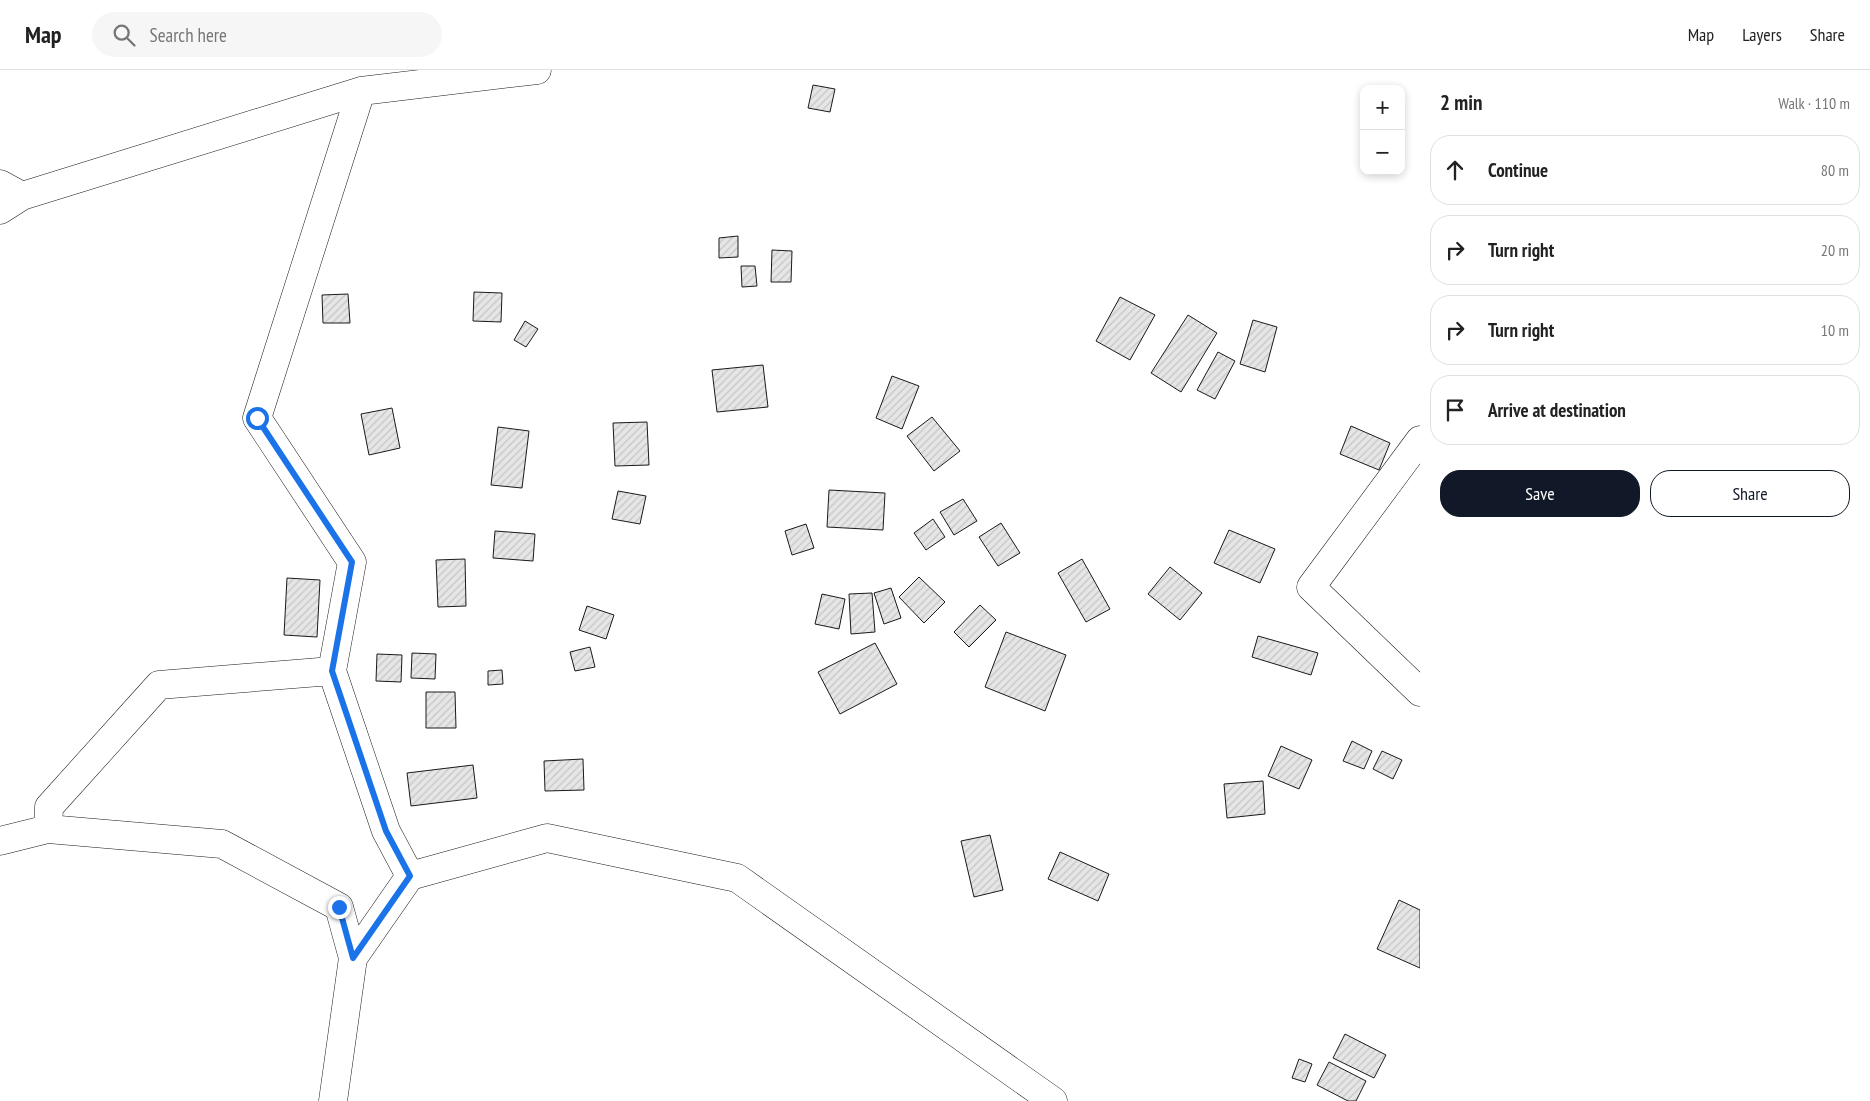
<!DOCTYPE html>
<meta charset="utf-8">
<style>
:root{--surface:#fff;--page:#f6f6f6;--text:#222;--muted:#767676;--line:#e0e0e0;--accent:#111827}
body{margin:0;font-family:"PT Sans Narrow",sans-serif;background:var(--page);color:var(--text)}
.controls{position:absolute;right:15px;top:15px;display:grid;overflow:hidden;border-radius:10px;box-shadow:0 2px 8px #0003}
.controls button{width:45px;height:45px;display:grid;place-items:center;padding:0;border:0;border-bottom:1px solid var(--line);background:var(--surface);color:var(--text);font:25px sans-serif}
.stop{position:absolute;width:15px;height:15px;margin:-11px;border:4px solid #1a73e8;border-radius:50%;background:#fff}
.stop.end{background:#1a73e8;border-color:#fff;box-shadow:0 1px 5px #0008}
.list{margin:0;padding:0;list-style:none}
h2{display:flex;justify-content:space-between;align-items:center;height:65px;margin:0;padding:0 20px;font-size:21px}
h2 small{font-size:16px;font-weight:400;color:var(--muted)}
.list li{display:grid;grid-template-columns:32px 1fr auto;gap:15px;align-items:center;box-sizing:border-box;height:70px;margin:0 10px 10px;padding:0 10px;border:1px solid var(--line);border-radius:20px}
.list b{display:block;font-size:19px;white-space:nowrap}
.list em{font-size:16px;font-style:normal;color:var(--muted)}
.actions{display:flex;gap:10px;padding:15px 20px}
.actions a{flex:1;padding:11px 0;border:1px solid var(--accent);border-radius:20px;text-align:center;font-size:18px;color:var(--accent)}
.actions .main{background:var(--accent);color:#fff}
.icon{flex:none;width:28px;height:28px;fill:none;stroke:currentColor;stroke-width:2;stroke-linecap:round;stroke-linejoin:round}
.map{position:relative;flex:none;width:1420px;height:1031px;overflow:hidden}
header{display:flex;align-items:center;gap:30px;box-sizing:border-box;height:70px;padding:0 25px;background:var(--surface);border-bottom:1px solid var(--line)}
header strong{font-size:24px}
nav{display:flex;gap:28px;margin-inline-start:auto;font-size:18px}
.search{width:350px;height:45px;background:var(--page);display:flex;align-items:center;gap:12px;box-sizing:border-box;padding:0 18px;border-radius:28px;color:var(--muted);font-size:19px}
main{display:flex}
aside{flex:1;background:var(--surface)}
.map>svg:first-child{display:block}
</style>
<header>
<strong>Map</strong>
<div class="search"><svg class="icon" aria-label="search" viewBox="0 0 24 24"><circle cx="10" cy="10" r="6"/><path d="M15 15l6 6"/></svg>Search here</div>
<nav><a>Map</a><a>Layers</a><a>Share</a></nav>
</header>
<main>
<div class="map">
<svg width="1420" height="1031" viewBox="0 0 1420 1031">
<defs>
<pattern id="building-hatch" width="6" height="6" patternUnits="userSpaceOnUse" patternTransform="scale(1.25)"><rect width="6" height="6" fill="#e6e6e6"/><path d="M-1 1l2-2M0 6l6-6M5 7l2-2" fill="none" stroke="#c5c5c5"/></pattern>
</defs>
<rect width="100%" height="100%" fill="#fff"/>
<path fill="url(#building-hatch)" stroke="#1a1a1a" d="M813,15l22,4 -5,23 -22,-4z
M738,166v21l-19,1v-20z
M772,180l20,1 -1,31h-20z
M741,196h14l2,20 -15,1z
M474,222l28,1 -1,29 -28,-1z
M348,224l2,29h-27l-1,-28z
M1120,227l35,18 -25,45 -34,-19z
M1188,245l29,18 -36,59 -30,-19z
M1253,250l24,7 -12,45 -25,-8z
M525,251l13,8 -12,18 -12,-7z
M1218,282l17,9 -20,38 -18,-9z
M763,295l5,42 -51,5 -5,-42z
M892,306l27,10 -17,43 -26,-11z
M392,338l8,40 -31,7 -8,-41z
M932,347l28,34 -26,20 -27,-35z
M647,352l2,43 -34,1 -2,-43z
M1351,356l39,17 -11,27 -39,-16z
M498,357l31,4 -7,57 -31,-3z
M829,420l56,3 -2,37 -56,-3z
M618,421l28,5 -6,28 -28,-5z
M963,429l14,22 -23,14 -14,-23z
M933,449l12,18 -19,13 -12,-17z
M1001,453l19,30 -22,13 -19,-29z
M806,454l8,24 -22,7 -7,-24z
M1229,460l46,19 -15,34 -46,-20z
M495,461l40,3 -2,27 -40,-3z
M465,489l1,47 -28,1 -2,-47z
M1082,489l28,50 -24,13 -28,-49z
M1170,497l32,26 -22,27 -32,-26z
M919,507l26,25 -21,21 -25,-26z
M287,508l33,2 -3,57 -33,-2z
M891,518l10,30 -17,6 -10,-31z
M872,523l3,39 -24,2 -2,-40z
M822,524l23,5 -6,30 -24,-5z
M980,535l16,15 -27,27 -15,-15z
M587,536l27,9 -8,24 -27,-9z
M1006,562l60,23 -21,56 -60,-24z
M1258,566l60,17 -7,22 -59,-18z
M875,573l22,41 -57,30 -22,-42z
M590,577l5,20 -20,4 -5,-19z
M412,583l24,1 -1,25 -24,-1z
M377,584l25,1 -1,27 -25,-1z
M502,600l1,14 -15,1v-14z
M426,622h29l1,36h-30z
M1352,671l20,10 -8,18 -21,-8z
M1281,676l31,14 -13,29 -31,-13z
M1382,681l20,9 -9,19 -20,-10z
M583,689l1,31 -39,1 -1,-30z
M473,695l4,33 -66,8 -4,-33z
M1263,711l2,33 -38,4 -3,-34z
M990,765l13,55 -29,7 -13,-56z
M1060,782l49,22 -11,27 -50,-22z
M1399,830l21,10v58l-43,-19z
M1345,964l41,21 -12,23 -41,-20z
M1299,989l13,5 -7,18 -13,-4z
M1329,992l37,19 -10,20h-8l-31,-16z"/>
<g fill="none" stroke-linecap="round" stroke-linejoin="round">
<g stroke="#1a1a1a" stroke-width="29">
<path id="minor" d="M361,21l-104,327 95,144 -20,109 54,160 24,45
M0,114l22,12
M0,140l22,-14 339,-105 176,-21
M1420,370l-109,147 109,105
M48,759l1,-22 110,-122 173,-14
M0,771l48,-12 174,15 117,63 14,51
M333,1031l20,-143 57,-82 137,-38 190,40 316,223"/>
</g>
<use href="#minor" stroke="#fff" stroke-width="28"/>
</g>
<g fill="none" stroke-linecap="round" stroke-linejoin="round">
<path stroke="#1a73e8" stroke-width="6" d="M257,348l95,144 -20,109 54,160 24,45 -57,82 -14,-51"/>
</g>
</svg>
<div class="controls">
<button>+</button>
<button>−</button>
</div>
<div class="stop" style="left:257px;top:348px"></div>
<div class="stop end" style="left:339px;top:837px"></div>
</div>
<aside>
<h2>2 min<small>Walk · 110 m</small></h2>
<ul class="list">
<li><svg class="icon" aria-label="ahead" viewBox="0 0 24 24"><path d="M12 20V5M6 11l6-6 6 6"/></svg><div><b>Continue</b></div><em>80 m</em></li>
<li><svg class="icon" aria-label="right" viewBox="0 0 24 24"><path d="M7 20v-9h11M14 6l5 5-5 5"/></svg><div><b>Turn right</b></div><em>20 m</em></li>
<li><svg class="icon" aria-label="right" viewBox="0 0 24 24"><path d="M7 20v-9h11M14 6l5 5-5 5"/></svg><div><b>Turn right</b></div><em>10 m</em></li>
<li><svg class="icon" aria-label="arrive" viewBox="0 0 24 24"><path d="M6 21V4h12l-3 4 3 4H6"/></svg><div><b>Arrive at destination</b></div></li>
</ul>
<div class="actions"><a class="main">Save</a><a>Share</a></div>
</aside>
</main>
